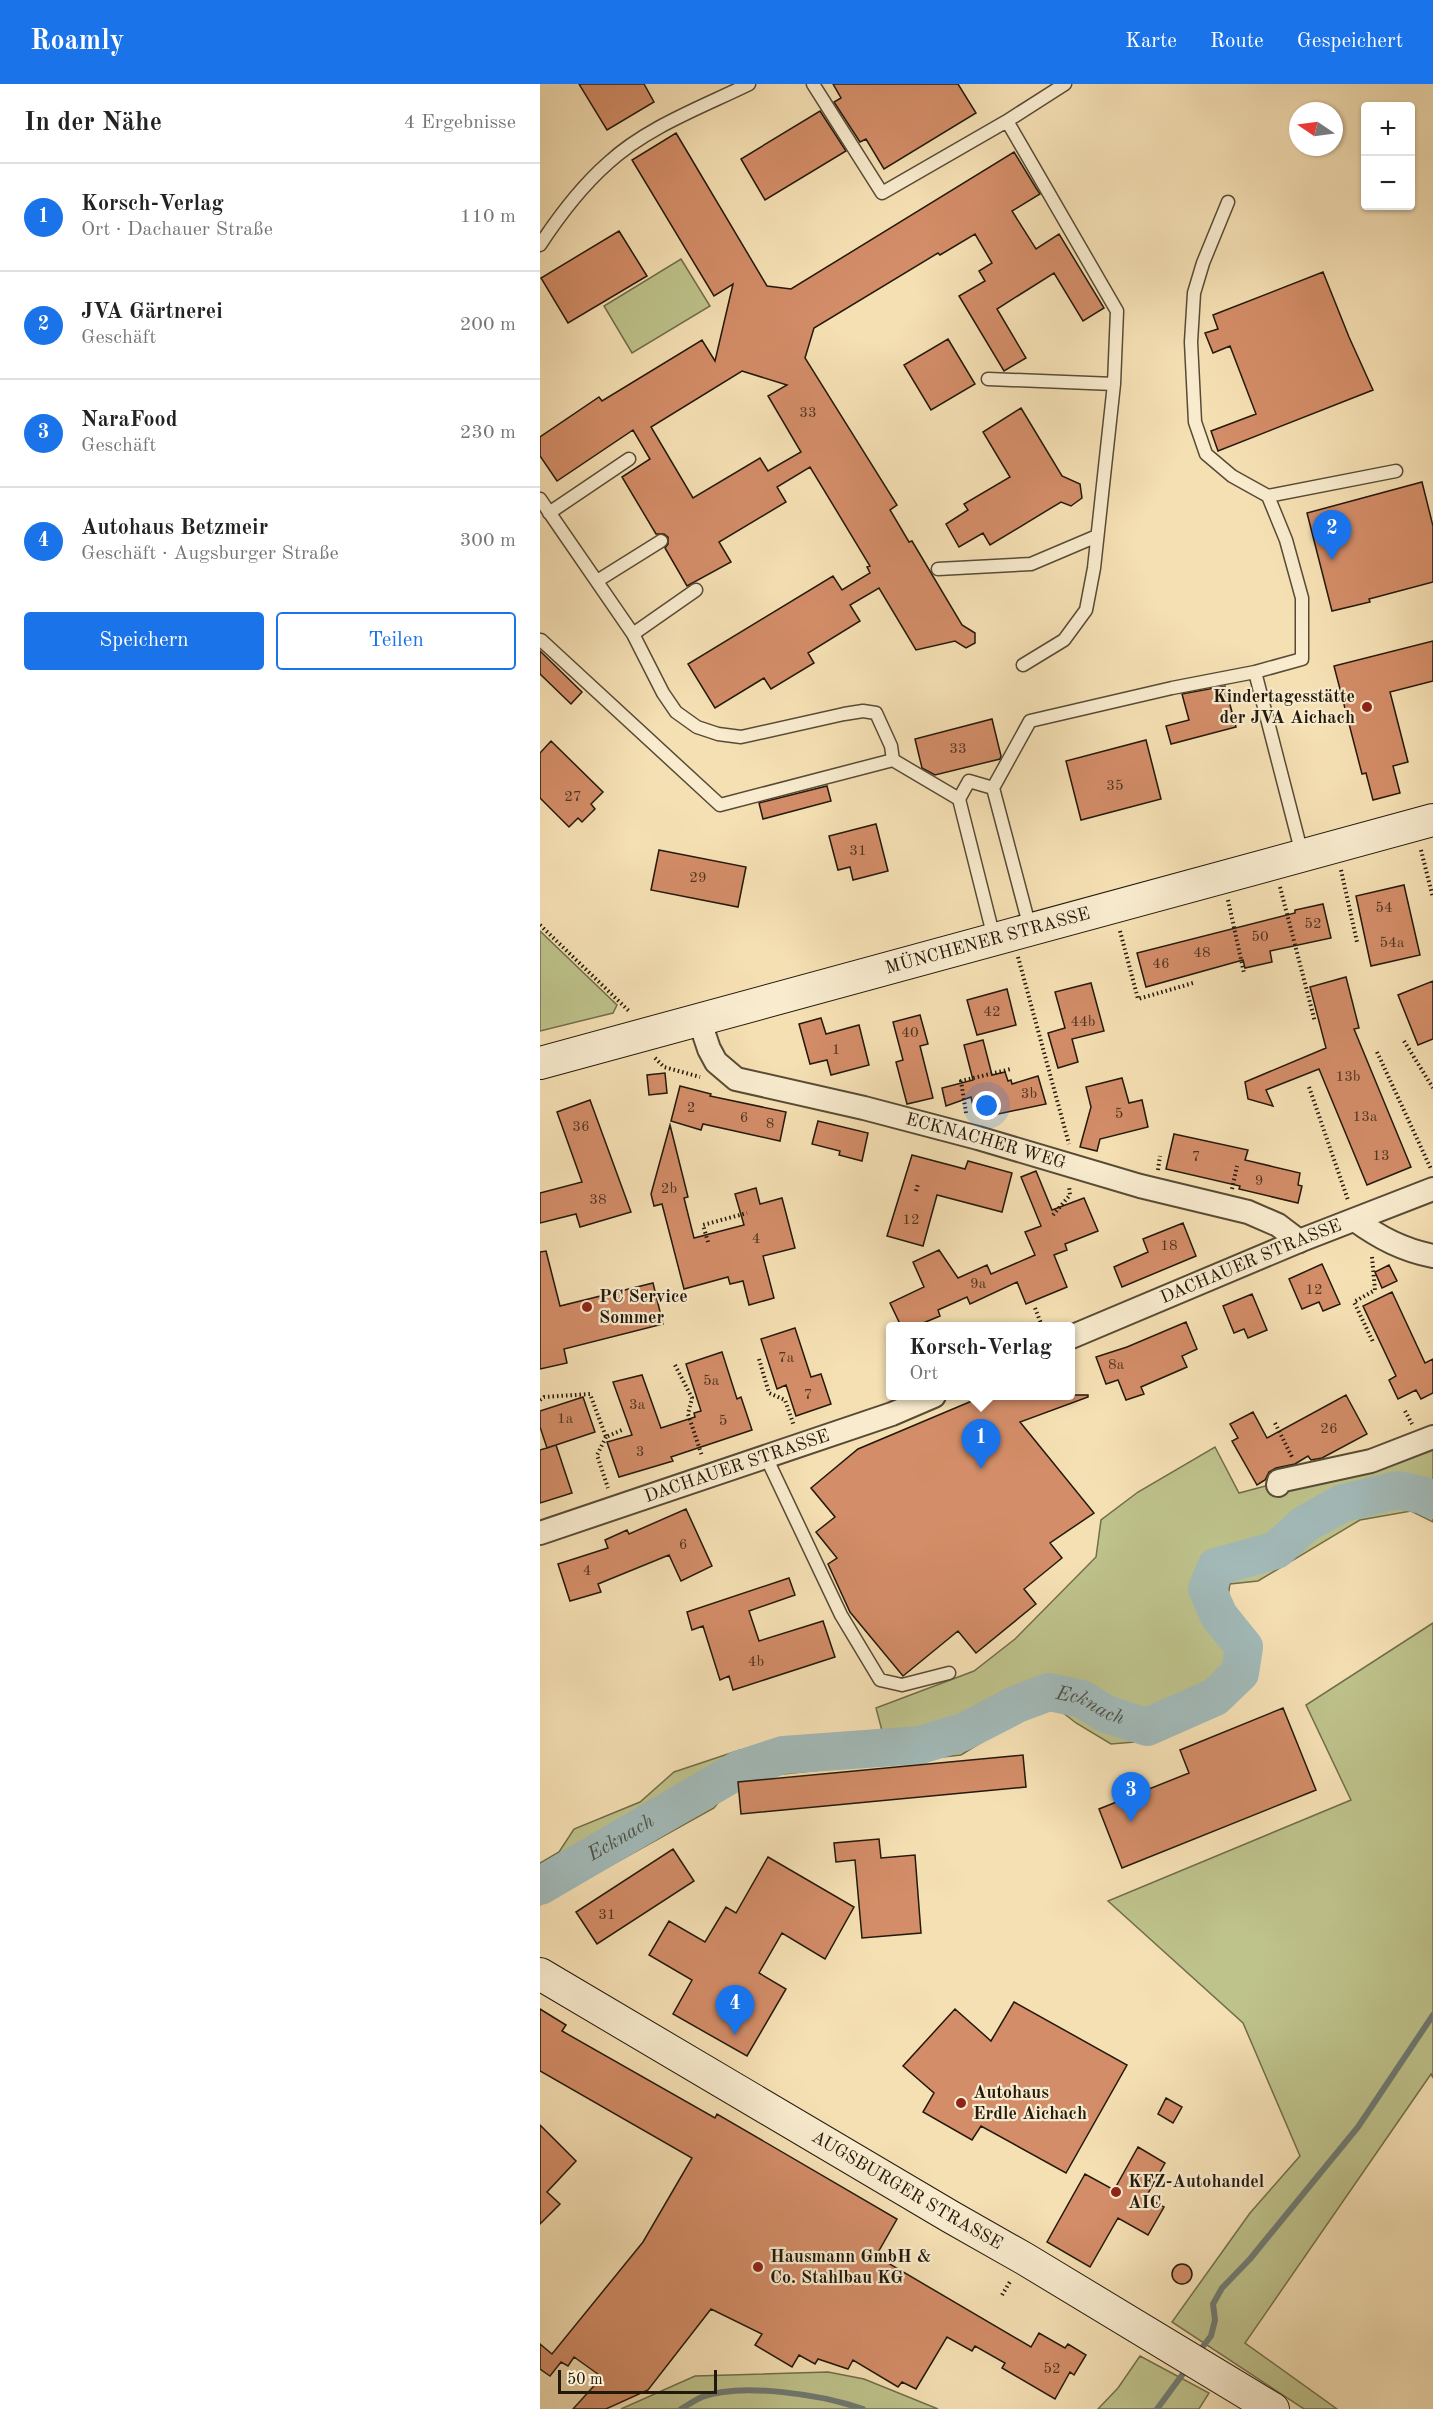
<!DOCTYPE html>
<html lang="de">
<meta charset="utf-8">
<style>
:root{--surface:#fff;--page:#f2f2f2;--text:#222;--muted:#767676;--line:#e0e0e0;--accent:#1a73e8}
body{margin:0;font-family:"Old Standard TT",serif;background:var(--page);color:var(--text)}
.controls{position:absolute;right:18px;top:18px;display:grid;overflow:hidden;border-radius:6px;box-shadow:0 2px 4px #0004}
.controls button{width:54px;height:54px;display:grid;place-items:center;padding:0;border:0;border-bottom:2px solid var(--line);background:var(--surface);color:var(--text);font:30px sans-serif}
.compass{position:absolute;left:749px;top:18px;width:54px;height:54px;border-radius:50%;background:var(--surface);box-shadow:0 2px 4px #0004;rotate:283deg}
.scale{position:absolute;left:18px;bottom:15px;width:159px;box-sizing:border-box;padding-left:6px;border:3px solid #23190b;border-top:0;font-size:16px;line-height:21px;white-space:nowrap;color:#23190b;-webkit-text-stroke:4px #f8ebce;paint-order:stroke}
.you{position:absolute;left:447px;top:1022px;width:21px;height:21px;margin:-15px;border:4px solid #fff;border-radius:50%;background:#1a73e8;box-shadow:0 0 0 9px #1a73e833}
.badge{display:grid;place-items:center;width:39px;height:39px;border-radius:50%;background:var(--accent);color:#fff;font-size:20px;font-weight:700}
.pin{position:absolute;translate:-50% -50px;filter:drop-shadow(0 2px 3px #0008)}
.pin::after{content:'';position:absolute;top:32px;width:21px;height:18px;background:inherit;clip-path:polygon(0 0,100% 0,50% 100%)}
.popup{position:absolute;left:346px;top:1238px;width:189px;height:78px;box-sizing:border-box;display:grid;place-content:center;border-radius:6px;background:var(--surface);filter:drop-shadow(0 2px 4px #0005);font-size:20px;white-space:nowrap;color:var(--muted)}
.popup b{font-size:22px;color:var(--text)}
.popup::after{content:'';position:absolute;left:50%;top:100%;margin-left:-12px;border:12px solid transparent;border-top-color:var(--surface)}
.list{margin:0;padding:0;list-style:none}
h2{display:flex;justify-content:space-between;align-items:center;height:78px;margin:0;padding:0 24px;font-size:26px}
h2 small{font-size:20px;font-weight:400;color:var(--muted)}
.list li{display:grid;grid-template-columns:39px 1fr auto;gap:18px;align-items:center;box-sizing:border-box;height:108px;padding:0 24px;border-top:2px solid var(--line)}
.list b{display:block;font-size:22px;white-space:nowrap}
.list p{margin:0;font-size:20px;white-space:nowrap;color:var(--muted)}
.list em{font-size:20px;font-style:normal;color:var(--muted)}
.actions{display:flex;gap:12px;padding:18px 24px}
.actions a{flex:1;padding:14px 0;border:2px solid var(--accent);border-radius:6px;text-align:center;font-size:21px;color:var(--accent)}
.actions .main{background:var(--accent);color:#fff}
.map{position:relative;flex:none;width:893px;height:2325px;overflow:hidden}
header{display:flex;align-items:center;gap:36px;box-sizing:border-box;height:84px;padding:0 30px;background:var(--accent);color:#fff}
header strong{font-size:28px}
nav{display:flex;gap:33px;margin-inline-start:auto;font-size:21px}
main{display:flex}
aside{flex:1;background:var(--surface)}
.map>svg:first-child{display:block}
</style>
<header>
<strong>Roamly</strong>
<nav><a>Karte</a><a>Route</a><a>Gespeichert</a></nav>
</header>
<main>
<aside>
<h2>In der Nähe<small>4 Ergebnisse</small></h2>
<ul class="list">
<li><span class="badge">1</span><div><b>Korsch-Verlag</b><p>Ort · Dachauer Straße</p></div><em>110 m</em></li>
<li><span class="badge">2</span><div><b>JVA Gärtnerei</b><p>Geschäft</p></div><em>200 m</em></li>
<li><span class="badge">3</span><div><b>NaraFood</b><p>Geschäft</p></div><em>230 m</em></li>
<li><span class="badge">4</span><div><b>Autohaus Betzmeir</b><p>Geschäft · Augsburger Straße</p></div><em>300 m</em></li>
</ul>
<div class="actions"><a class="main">Speichern</a><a>Teilen</a></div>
</aside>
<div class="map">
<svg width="893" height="2325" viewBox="0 0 893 2325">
<rect width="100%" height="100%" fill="#f5e0b4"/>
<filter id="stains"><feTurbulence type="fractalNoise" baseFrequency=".00333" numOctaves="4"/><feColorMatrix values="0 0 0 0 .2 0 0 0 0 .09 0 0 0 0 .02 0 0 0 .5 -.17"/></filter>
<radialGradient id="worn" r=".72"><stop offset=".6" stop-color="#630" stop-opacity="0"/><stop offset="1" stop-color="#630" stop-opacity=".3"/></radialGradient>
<path fill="#bec28b" stroke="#706e4b" stroke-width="1.5" d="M141,175l29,47 -78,47 -28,-47z
M0,847l77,74 -4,8 -73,18z
M675,1363l24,46 173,-46 21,3v72l-22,-11 -51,9 -102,61 -28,3 -3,19 27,34 4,35 -59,46 -52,23 -36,3 -35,-21 -23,-18 -23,4 -17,14 -52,32 -224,24 -23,29 -174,97v-42l19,-11 15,-23 66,-27 34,-30 66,-22 44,-6 101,-2 -9,-34 98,-37 41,-32 81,-82 5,-37 37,-28z
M893,1539v455l-2,-4 -186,269 92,66h-33l-132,-87 78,-109 50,-57 -57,-133 -135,-122 243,-101 -45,-95z
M600,2272l69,37 -10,16h-101l20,-21z
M288,2288l36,7 74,30h-317l74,-33z"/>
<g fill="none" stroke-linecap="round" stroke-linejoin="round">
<path stroke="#6f7a73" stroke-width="6" d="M657,2270l14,-18 4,-16 -2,-16 9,-16 28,-29 108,-132 75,-112
M141,2325c7,-4 14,-9 21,-12 40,-15 121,-2 161,12
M617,2325l31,-42"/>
<path stroke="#a2bab9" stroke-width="38" id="s1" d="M0,1802l200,-117 43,-14 137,-10 43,-13 54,-28 32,-12 33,7 24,15 41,13 68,-30 25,-24 4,-26 -25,-31 -12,-27 9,-22 60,-17 29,-26 38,-21 55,-13 24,5 11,5"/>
</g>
<path fill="#d38d68" stroke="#23190b" stroke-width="1.5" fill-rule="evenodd" d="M39,0h65l10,18 -47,28z
M293,0h125l18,29 -92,56 -18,-30 -6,3 -26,-40 7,-4z
M280,27l26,40 -81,49 -24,-41z
M136,49l91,153 24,3 223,-137 22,36 4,6 -28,17 24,38 23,-15 45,74 -21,13 -29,-48 -57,36 29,49 -22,13 -45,-75 26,-15 -6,-10 13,-8 -17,-29 -35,21 -2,-2 -124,75 -9,30 92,147 -7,5 19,32 3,-1 50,84 13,8v10l-9,5 -11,-7 -39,9 -37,-62 -29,17 10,16 -52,32 6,10 -43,26 -7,-11 -49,30 -27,-44 145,-88 9,14 28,-17 -3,-6 3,-1 -60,-99 -33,20 9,15 -67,40 12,20 -44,24 -22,-38 3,-4v-7l-4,-3h-8l-34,-57 28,-18 -17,-29 -76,51 -17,-25v-19l59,-40 3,4 100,-61 13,21 18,-77 -19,12 -82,-136zM202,287l45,14 -19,11 33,56 -33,19 -8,-13 -67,40 -42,-71z
M79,147l28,45 -79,47 -27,-45z
M783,188l26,65 24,53 -155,61 -7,-20 45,-17 -26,-68 -17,7 -8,-20 13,-4 -5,-14z
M408,255l27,45 -44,26 -27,-45z
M481,324l41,68 18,8 2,14 -11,8 -10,-4 -71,43 -7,-12 -24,14 -13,-23 22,-14 -4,-6 46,-27 -27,-45z
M882,398l11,44v56l-64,17 1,3 -38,9 -25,-98z
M893,557v40l-43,11 18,70 -15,4 7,27 -27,7 -7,-27 -4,1 -28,-108z
M0,567l42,41 -11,12 -31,-30z
M685,602l11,41 -65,17 -5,-18 23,-6 -7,-26z
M452,635l9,37 -1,3 -65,16 -13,-7 -7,-29z
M606,656l15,59 -80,21 -15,-59z
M11,657l52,51 -12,12 4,5 -13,13 -4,-4 -9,9 -29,-29v-45z
M287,702l4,15 -68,18 -4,-16z
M336,740l12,47 -35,9 -3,-13 -12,3 -9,-34z
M119,766l87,17 -8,40 -87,-17z
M864,801l16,70 -49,11 -15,-70z
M783,820l8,34 -61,13 2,11 -27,6 -2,-8 -97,27 -9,-34 158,-40v-3z
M806,893l13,51 -5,1 57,138 -44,18 -48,-116 -53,21 7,16 -25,-7 -3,-17 81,-34 -16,-61z
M893,897v58l-15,6 -20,-50z
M551,899l13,48 -32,8 6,23 -20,6 -10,-35 17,-5 -10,-36z
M467,905l9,36 -39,10 -10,-35z
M380,931l8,29 -8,2 13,52 -26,6 -11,-42 7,-2 -10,-38z
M281,934l5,16 33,-9 10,40 -38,10 -4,-15 -17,4 -11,-40z
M443,956l9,35 13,-3 3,9 3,-1 1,4 26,-8 8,28 -53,11 -2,-10 -17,5 -3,-13 -25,9 -4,-18 31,-8 -9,-35z
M125,989l2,20 -18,2 -2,-20z
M582,994l7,25 13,-3 6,27 -48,12 -3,12 -17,-4 11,-40 -5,-20z
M140,1002l31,8 -1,2 76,16 -6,29 -77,-17 -2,6 -30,-9z
M50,1016l41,112 -51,15 -4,-13 -36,9v-30l42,-11 -25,-70z
M278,1037l50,12 -6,28 -23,-6 1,-4 -28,-7z
M130,1041l18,72 -4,1 10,40 50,-13 -9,-31 21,-6 4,16 22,-6 13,50 -32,8 11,42 -25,7 -6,-24 -13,3 -2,-7 -44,12 -22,-85 -8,2 -3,-12z
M634,1050l74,16 -3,10 55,13 -2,12 4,1 -4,17 -59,-14 1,-3 -74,-17z
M372,1071l53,14 3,-8 44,12 -10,39 -65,-17 -14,51 -36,-10z
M496,1087l16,39 32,-12 14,33 -33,13 2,6 -13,5 13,32 -41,17 -9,-22 -47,22 -3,-7 -29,13 2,6 -24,10h-15l-11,-23 34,-16 -11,-25 26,-12 19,28 29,-13 4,9 44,-19 -10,-23 16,-6 -20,-49z
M643,1139l13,33 -74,31 -8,-20 34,-15 -5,-13z
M6,1167l14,55 93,-23 10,41 -99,25 3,14 -27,6v-117z
M782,1180l18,40 -17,7 -4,-9 -17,7 -13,-30z
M849,1181l8,16 -15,7 -7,-16z
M852,1208l33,71 8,-4v34l-12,6 -5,-9 -18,9 -9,-19 7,-4 -33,-70z
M712,1210l15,36 -19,8 -4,-9 -10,4 -11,-27z
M646,1238l11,27 -15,7 5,11 -46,20 3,7 -18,6 -8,-20 -12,4 -10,-27 31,-10z
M255,1244l16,49 10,-3 10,30 -35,12 -10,-31 -9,4 -16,-50z
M182,1268l15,47 4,-2 11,33 -81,27 2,4 -54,16 -12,-35 25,-7 -19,-53 29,-7 19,53 34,-11 -1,-4 7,-2 -15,-47z
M446,1311h102v2l-68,25 74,91 -44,30 12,15 -38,31 12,15 -60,49 -18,-22 -55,45 -53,-64 -22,-48 9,-6 -21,-26 19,-15 -24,-29 47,-39z
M806,1311l21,39 -45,24 -11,2 -3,-4 -13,8 -19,4 -7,4 -4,8 -8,5 -25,-44 6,-3 -8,-14 23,-12 14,26z
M43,1313l12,35 -48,16 -7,-21v-16z
M16,1361l16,48 -32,10v-53z
M146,1425l26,57 -31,15 -12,-26 -71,29 3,8 -31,9 -12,-37 50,-16 -3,-8 22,-10 2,4z
M249,1494l6,17 -46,16 10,30 64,-20 12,36 -102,33 -4,-14 -9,4 -17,-54 -11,4 -5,-18z
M743,1624l33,82 -194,78 -23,-59 90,-36 -9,-23z
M483,1671l3,32 -285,27 -3,-32z
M339,1755l2,19 34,-3 6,78 -59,5 -7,-78 -19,2 -2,-19z
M133,1765l21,32 -97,63 -21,-32z
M228,1773l86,50 -29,52 -43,-26 -23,40 27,16 -39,67 -74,-42 19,-34 -43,-25 20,-34 36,21 21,-35 10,6z
M474,1918l113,63 -61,108 -85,-47 -9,14 -49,-28 11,-19 -31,-27 52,-57 36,32z
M0,1925l26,16 -4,6 153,87 2,-4 180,105 -21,37 155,91 8,-14 26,15 3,-4 18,11 -12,20 -4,-3 -15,27 -53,-31 3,-5 -30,-17 -3,5 -25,-14 -31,52 -14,-7 -4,5 -45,-27 -5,9 -30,-10 -3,5 -16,-9 -7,12 -37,-22 7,-11 -51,-25 -63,81 -42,19h-33l29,-32 -28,-20 -6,9 -7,-4 -11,14 -10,-7v-25l12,10 91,-112 49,-84 -152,-87z
M626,2014l16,9 -9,16 -15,-9z
M0,2041l36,36 -29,31 13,12 -20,20z
M598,2063l27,16 -19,34 18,10 -16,28 -30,-17 -28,49 -43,-25 38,-68 29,16z
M632 2190a10 10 0 1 1 20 0a10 10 0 1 1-20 0Z"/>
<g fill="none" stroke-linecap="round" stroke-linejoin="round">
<g stroke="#584b35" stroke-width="15">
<path id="lane" d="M273,0l69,109 125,-72
M688,118l-25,61 -9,30 -3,49 4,80 11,32 26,22 36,20 18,44 16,58v61l-47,13 47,182
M0,161c19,-29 42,-59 68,-82 39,-36 94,-56 141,-79
M448,295l126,5
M728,412l128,-25
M0,415l93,135 30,59 13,19 21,15 21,7 23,3 103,-23 19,-3 13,2 15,33 2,14
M9,429l80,-54
M398,485l93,-5 66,-28
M57,497l64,-40
M93,550l63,-44
M1,556l179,165 173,-45 66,39
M483,581l41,-25 22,-30 8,-42 20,-184 3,-73 -110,-190 58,-37
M453,704l37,-67 142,-33 83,-16
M454,854l-35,-139 10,-18 24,7 37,140
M226,1373l75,158 39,65 22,5 47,-12"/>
</g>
<g stroke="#584b35" stroke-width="26">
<g id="street">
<path id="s2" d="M159,935l10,30 7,13 20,17 128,29 114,30 162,48 108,26 30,13 21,16"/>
<path d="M815,1136c25,18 48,30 78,36"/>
<path id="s3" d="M531,1253l228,-96 134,-52"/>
<path d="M738,1401l1,-4 92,-20 62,-24"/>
<path id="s4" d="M0,1449l352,-119 42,-18"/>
</g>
</g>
<g stroke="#23190b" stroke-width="34">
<g id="secondary">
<path id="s5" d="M0,979l893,-243"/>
<path id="s6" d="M0,1890l411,243 74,42 248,150"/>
</g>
</g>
<path stroke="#23190b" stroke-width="4" stroke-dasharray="1.5 3" stroke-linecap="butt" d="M881,766l12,48
M801,786l16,72
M740,803l35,135
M688,816l16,73
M0,841l90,87
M580,847l18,68 55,-16
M478,873l51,187
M864,957l29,47
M837,968l54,117
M115,974l9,9 36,10
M769,1003l39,113
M426,1029l-5,-32 50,-12
M618,1086l2,-14
M692,1105l5,-23
M376,1107l2,-7
M513,1131l17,-20 -1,-9
M168,1158l-5,-17 44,-12
M832,1173l3,33 -21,12 19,40
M495,1224l7,18
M219,1275l10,34 16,7 9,26
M135,1281l17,33 -4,16 14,42
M0,1316l4,-3 46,-3 16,43 16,-7
M865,1327l7,13
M735,1339l17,34
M66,1353l-9,18 11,33
M462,2211l9,-15"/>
<use href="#lane" stroke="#f8ebce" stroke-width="12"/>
<use href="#street" stroke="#f8ebce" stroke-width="22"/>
<use href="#secondary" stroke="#f8ebce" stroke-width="32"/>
</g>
<g fill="#8f2418" stroke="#f8ebce" stroke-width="2">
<circle cx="827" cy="623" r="6"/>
<circle cx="47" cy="1223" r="6"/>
<circle cx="421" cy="2019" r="6"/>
<circle cx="576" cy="2108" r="6"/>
<circle cx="218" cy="2183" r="6"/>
</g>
<g text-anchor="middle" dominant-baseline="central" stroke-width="4.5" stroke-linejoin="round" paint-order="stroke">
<g font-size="15" fill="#4f3622">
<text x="268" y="329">33</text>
<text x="418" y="665">33</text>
<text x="575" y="702">35</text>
<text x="33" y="713">27</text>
<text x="318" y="767">31</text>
<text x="158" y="794">29</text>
<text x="844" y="824">54</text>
<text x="773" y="840">52</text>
<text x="720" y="853">50</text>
<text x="852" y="859">54a</text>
<text x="662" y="869">48</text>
<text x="621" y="880">46</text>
<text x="452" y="928">42</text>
<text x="543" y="938">44b</text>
<text x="370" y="949">40</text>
<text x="296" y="966">1</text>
<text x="808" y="993">13b</text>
<text x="489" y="1010">3b</text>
<text x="151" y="1024">2</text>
<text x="579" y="1030">5</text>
<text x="825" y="1033">13a</text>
<text x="204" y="1034">6</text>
<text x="230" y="1040">8</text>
<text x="41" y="1043">36</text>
<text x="841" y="1072">13</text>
<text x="656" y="1073">7</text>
<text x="719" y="1097">9</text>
<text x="129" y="1105">2b</text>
<text x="58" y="1116">38</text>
<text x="371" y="1136">12</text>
<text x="216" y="1155">4</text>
<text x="629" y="1162">18</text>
<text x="438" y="1200">9a</text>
<text x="774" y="1206">12</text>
<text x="246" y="1274">7a</text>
<text x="576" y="1281">8a</text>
<text x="171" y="1297">5a</text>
<text x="268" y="1311">7</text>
<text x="97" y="1321">3a</text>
<text x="25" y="1335">1a</text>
<text x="183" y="1337">5</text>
<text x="789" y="1345">26</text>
<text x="100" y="1368">3</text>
<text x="143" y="1461">6</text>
<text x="47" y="1487">4</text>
<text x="216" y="1578">4b</text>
<text x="67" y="1831">31</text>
<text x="512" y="2285">52</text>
</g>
<g font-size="18" font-weight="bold" fill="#23190b" stroke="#f8ebce" text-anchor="start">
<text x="815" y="613" text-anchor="end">Kindertagesstätte<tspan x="815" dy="21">der JVA Aichach</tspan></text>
<text x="59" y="1213">PC Service<tspan x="59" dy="21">Sommer</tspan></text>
<text x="433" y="2009">Autohaus<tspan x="433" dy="21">Erdle Aichach</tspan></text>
<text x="588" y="2098">KFZ-Autohandel<tspan x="588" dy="21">AIC</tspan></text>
<text x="230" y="2173">Hausmann GmbH &amp;<tspan x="230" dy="21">Co. Stahlbau KG</tspan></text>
</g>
<g font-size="18" fill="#23190b" stroke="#f8ebce">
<text stroke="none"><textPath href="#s5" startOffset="464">MÜNCHENER STRASSE</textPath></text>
<text stroke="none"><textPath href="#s2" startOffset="330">ECKNACHER WEG</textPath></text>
<text stroke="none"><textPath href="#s3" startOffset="195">DACHAUER STRASSE</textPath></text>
<text stroke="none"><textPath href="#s4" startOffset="208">DACHAUER STRASSE</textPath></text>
<text stroke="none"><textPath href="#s6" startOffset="426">AUGSBURGER STRASSE</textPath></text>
</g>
<g font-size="20" font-style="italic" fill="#4f5148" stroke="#f8ebce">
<text stroke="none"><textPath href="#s1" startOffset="598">Ecknach</textPath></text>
<text stroke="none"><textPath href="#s1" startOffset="94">Ecknach</textPath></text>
</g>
</g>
<rect width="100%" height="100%" filter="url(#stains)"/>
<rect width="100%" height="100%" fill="url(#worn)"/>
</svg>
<div class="controls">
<button>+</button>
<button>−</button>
</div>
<svg class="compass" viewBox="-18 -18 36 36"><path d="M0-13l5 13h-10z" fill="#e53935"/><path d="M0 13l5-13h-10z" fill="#767676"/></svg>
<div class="scale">50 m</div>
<div class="you"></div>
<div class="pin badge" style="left:441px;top:1385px">1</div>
<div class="popup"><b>Korsch-Verlag</b>Ort</div>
<div class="pin badge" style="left:792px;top:476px">2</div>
<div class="pin badge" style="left:591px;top:1738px">3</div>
<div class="pin badge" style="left:195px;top:1951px">4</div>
</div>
</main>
